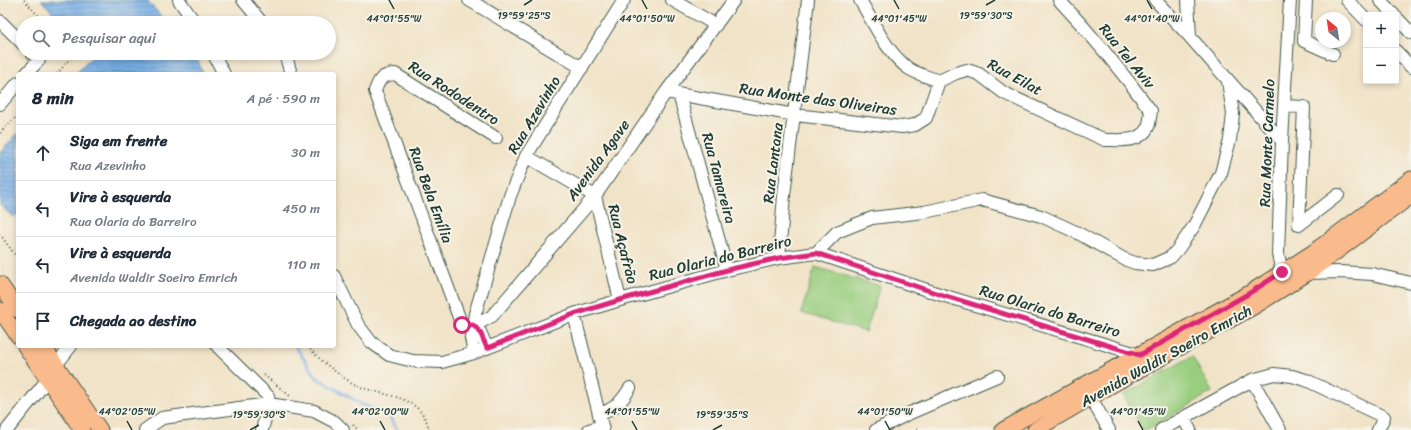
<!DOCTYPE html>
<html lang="pt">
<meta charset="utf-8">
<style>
:root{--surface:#fff;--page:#f6f6f7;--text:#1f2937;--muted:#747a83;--line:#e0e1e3}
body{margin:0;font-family:Sriracha,sans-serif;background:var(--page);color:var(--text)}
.controls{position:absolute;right:12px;top:12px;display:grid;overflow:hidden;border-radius:4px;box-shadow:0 2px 6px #0003}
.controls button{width:36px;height:36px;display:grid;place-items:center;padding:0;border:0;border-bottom:1px solid var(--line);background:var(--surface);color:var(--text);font:20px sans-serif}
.compass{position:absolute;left:1315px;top:12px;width:36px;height:36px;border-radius:50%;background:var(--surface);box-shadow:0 2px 6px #0003;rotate:330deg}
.stop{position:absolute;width:12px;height:12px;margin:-9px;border:3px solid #db2777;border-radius:50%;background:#fff}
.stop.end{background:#db2777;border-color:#fff;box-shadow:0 1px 4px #0008}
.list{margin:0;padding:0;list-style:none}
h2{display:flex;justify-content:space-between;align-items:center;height:52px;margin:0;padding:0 16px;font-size:17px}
h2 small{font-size:13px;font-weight:400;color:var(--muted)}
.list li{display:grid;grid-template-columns:26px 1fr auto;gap:12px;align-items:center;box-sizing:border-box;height:56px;padding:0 16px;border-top:1px solid var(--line)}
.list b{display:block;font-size:15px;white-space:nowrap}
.list p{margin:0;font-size:13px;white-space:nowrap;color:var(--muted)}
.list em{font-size:13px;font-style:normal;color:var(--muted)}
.icon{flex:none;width:22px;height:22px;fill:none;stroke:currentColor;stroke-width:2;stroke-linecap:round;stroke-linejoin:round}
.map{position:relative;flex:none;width:1411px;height:430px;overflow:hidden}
.search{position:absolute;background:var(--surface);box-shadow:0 2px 6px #0003;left:16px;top:16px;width:320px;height:44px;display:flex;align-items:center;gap:10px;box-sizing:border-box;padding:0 14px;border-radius:22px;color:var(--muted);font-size:15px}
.panel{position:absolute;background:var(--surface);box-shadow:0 2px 6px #0003;left:16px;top:72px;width:320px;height:276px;border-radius:4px}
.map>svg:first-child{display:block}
</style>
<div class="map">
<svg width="1411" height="430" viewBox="0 0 1411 430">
<defs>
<pattern id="water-rules" width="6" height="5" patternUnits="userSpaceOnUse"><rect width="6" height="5" fill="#78afe6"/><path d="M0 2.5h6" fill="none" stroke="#6290bb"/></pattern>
</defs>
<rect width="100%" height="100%" fill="#f7f3e8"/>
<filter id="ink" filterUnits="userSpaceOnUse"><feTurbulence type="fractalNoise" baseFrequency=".025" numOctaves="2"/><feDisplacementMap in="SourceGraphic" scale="8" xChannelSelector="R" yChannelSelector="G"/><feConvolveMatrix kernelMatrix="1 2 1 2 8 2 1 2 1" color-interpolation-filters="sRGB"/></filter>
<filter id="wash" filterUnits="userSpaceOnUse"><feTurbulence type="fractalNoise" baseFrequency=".012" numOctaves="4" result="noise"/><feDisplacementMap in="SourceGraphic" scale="16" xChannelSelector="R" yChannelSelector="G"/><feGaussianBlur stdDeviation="0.9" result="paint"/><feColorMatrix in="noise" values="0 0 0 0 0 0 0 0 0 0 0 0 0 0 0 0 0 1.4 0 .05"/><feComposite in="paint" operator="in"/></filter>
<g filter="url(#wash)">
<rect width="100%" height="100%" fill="#f1e3c7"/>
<path fill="#9ace7f" stroke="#5c865a" d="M815,267l65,19 -14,46 -65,-19z
M1192,356l20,36 -66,38h-3l-20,-35z"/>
<path fill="url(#water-rules)" stroke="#4c768d" d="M41,0h106l20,23h-104z
M92,53h103l8,21h-128l19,-19z
M18,133v81l-5,3 -13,-12v-52z"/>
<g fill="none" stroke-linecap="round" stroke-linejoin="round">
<path stroke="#78afe6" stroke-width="3" d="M295,346l22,32 46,27 25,9 9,16"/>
</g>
</g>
<g filter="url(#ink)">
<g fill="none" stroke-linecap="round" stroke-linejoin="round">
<g stroke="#3e564a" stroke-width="14">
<path id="minor" d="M179,0l16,23
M243,0l19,23
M469,0l113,68
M672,0l44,25
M860,0c13,22 27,53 48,68 8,6 21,9 31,13l17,-8 11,-3 12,4 25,19 101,47c16,0 35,3 43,-13 2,-4 2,-11 3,-16 -28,-38 -59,-76 -92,-111
M1155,0l35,37 92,104
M1188,0l2,37
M1306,0l-2,41 29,13
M1347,0l19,20
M1380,0l14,15
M1396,17l15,16
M0,21l23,23
M1396,51l15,16
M213,53l11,21
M285,53l6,21
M26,74l13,-14 -7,-7
M666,92l129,23 107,12 13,-2 11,-7 13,-37
M679,94l48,176
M0,104l18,-21
M1284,106l20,1 -5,118 39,-30
M496,138l-101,-64c-13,1 -16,5 -20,17l85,229 4,7 3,1 16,-7 9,-5 103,-120 71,-104 68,-92
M526,156l69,40 25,104
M816,253l21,-21 35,-14 52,-6 58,-12 59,16 37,17 46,26 11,4 18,2 18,-8 7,-8 16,-23 27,-53 9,-33 3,-26 -5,-33
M779,258l5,-63 24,-195
M1308,273l32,-1 32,2 39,9
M334,276l24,49 13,17 18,13 24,6 29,1 32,-9 100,-39 46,-14 107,-30 52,-12 37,-5 126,42 198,60 3,3
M1287,279l-5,-7 -4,-18 4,-113 8,-141
M574,314l29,116
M473,325l7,7 7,16
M217,346l51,50 1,8 -7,26
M474,353l-3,-15 4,-24 35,-118 16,-40 98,-156
M1252,380l28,50
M1091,398l18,32
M599,415c16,-7 22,-12 31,-27
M1183,418l7,12
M7,430l41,-51 8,-14 15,-19
M145,430l17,-12 107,-14 45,7 21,11 8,8
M589,430l13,-4
M876,430l34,-17 87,-37
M1161,430l91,-50 22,-6 18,2 14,4 78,37 -6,13"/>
</g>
<g stroke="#3e564a" stroke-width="17">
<path id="major" d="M0,284l18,26
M0,310l18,26
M25,346l57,84
M43,346l57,84
M1003,430l245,-136 64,-41 99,-74
M1035,430l84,-49 136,-75 53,-33 103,-77"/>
</g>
<path stroke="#3e564a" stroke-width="2" stroke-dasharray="1 3" stroke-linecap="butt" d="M24,0l21,23
M57,74l14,-17 -2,-4
M0,133l18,-18
M0,234l18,25
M308,346c7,11 38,35 50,40 26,11 64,8 71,44
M264,375l26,21
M353,425l5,5
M917,430l2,-2"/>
<use href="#minor" stroke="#fff" stroke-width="12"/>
<use href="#major" stroke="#fabb8c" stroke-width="15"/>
</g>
</g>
<g fill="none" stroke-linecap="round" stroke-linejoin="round" filter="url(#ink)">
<path stroke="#db2777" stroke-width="5" d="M462,325l2,2 9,-2 7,7 7,16 87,-34 46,-14 107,-30 52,-12 37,-5 126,42 198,60 108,-61 34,-22"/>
</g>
<path fill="none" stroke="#1f3d34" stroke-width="1.5" d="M389,0l5,9M642,0l5,9M894,0l5,9M1147,0l5,9M524,5l8,-5M986,5l9,-5M127,421l5,9M380,421l5,9M632,421l5,9M885,421l5,9M1138,421l5,9M250,430l9,-5M713,430l9,-5"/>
<g text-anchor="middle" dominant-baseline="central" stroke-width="4" stroke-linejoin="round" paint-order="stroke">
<g font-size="15" fill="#1f3d34" stroke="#f7f3e8">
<text transform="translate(1127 56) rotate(51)">Rua Tel Aviv</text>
<text transform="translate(1015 77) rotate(29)">Rua Eilat</text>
<text transform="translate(454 93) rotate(33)">Rua Rododentro</text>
<text transform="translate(818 99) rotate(8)">Rua Monte das Oliveiras</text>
<text transform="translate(534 115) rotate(-59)">Rua Azevinho</text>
<text transform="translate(1267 143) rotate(-88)">Rua Monte Carmelo</text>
<text transform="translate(598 160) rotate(-54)">Avenida Agave</text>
<text transform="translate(773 163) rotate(-83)">Rua Lantana</text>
<text transform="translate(719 178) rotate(75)">Rua Tamareira</text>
<text transform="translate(431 195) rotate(70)">Rua Bela Emília</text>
<text transform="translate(623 244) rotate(76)">Rua Açafrão</text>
<text transform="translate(720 258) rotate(-14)">Rua Olaria do Barreiro</text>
<text transform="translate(1050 311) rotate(17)">Rua Olaria do Barreiro</text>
<text transform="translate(1166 356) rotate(-29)">Avenida Waldir Soeiro Emrich</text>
</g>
</g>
<g font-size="10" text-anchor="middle" fill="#1f3d34" stroke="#f7f3e8" stroke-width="4" stroke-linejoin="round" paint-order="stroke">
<text x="524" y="19">19°59'25"S</text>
<text x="986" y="19">19°59'30"S</text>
<text x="394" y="22">44°01'55"W</text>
<text x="647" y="22">44°01'50"W</text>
<text x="899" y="22">44°01'45"W</text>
<text x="1152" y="22">44°01'40"W</text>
<text x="127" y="415">44°02'05"W</text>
<text x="380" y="415">44°02'00"W</text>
<text x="632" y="415">44°01'55"W</text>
<text x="885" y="415">44°01'50"W</text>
<text x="1138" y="415">44°01'45"W</text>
<text x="259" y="418">19°59'30"S</text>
<text x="722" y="418">19°59'35"S</text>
</g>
</svg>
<div class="controls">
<button>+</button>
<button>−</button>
</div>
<svg class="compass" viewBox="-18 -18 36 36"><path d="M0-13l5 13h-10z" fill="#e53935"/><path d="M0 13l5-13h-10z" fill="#747a83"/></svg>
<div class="stop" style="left:462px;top:325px"></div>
<div class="stop end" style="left:1282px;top:272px"></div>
<div class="search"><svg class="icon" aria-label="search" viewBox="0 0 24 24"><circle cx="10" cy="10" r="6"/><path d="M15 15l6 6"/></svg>Pesquisar aqui</div>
<section class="panel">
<h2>8 min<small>A pé · 590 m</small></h2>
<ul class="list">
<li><svg class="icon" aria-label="ahead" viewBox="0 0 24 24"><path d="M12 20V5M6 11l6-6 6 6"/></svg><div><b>Siga em frente</b><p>Rua Azevinho</p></div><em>30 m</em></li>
<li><svg class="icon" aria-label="left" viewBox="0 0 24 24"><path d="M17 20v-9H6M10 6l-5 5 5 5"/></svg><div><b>Vire à esquerda</b><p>Rua Olaria do Barreiro</p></div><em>450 m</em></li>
<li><svg class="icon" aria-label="left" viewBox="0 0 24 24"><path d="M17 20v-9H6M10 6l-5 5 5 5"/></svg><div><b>Vire à esquerda</b><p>Avenida Waldir Soeiro Emrich</p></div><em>110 m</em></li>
<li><svg class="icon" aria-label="arrive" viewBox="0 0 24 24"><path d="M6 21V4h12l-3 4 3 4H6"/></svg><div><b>Chegada ao destino</b></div></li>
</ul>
</section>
</div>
